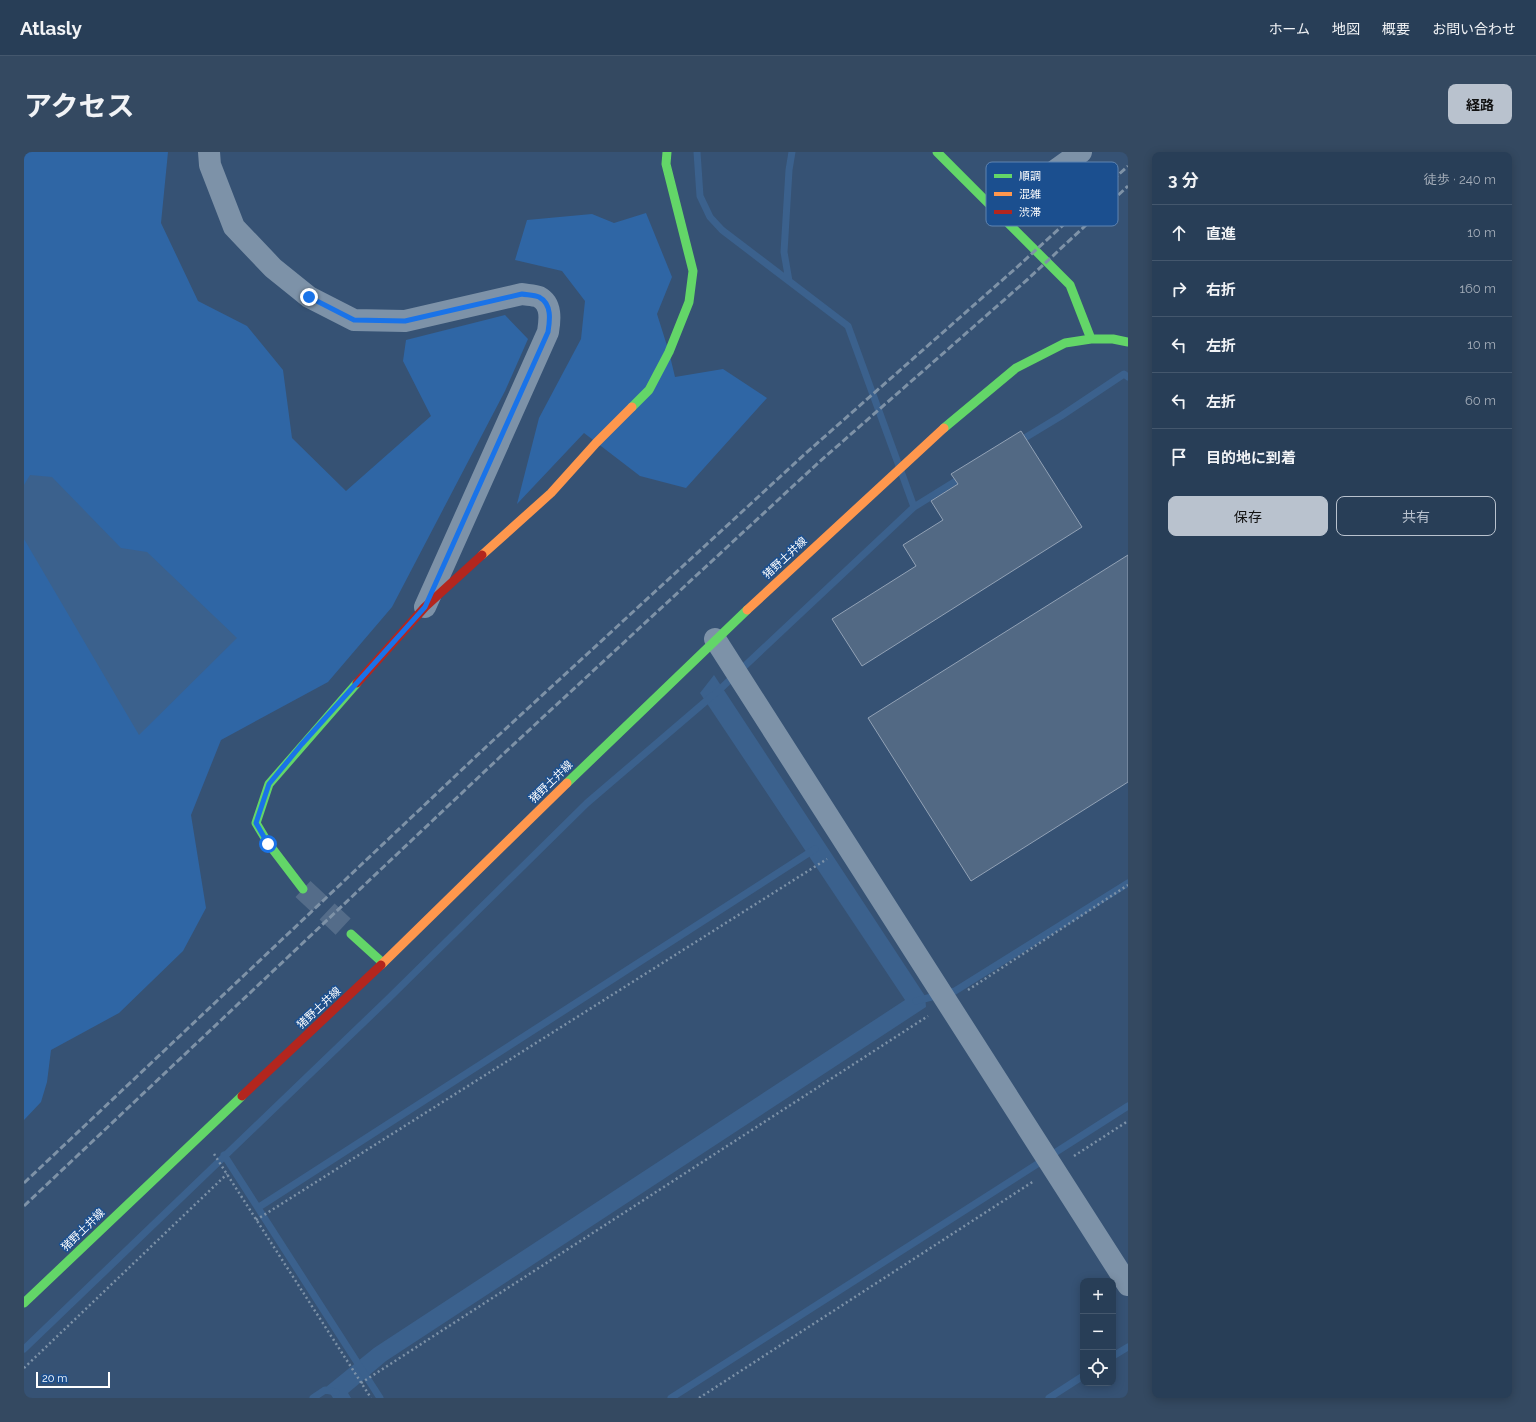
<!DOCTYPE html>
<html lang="ja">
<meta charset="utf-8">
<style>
:root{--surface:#283e57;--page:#344961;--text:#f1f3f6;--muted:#a5aeba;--line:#44576d;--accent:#b9c2ce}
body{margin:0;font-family:Raleway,"Noto Sans JP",sans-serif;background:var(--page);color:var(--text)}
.controls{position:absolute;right:12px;bottom:12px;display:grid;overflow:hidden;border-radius:8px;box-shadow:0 2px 10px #0003}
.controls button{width:36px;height:36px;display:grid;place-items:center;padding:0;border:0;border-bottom:1px solid var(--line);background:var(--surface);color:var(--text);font:20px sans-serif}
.scale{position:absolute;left:12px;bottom:10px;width:74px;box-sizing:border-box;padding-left:4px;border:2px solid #fff;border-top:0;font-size:11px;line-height:14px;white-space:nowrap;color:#fff;-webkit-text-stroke:3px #1b4f8f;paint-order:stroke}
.stop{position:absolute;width:12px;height:12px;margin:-9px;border:3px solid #1a73e8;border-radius:50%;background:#fff}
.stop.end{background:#1a73e8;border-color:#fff;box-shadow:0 1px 4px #0008}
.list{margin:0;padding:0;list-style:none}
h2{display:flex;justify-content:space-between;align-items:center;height:52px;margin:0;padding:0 16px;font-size:17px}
h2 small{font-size:13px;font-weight:400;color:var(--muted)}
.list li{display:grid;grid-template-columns:26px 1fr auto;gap:12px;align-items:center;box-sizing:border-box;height:56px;padding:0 16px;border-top:1px solid var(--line)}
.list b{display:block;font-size:15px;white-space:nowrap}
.list em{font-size:13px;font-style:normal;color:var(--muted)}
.actions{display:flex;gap:8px;padding:12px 16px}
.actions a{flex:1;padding:9px 0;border:1px solid var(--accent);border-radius:8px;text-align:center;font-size:14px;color:var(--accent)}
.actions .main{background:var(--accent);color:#111}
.icon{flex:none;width:22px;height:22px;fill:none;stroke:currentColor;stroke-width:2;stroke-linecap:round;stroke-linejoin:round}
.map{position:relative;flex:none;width:1104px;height:1246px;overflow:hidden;border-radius:8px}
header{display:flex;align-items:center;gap:24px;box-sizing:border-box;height:56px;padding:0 20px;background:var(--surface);border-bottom:1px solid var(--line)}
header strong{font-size:19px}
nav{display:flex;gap:22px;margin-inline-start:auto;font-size:14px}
.intro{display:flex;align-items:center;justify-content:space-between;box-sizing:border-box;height:96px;padding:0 24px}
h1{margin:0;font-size:28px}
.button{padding:10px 18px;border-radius:8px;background:var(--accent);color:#111;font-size:14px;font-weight:700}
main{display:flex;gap:24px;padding:0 24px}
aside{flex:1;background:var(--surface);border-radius:8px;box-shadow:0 2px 10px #0003}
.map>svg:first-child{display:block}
</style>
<header>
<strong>Atlasly</strong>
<nav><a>ホーム</a><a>地図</a><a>概要</a><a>お問い合わせ</a></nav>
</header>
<div class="intro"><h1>アクセス</h1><a class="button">経路</a></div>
<main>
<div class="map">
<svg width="1104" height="1246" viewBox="0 0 1104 1246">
<rect width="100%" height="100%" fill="#365274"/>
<path fill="#2f66a5" d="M0,0h144l-7,71 37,78 49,25 36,44 9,68 54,53 85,-75 -28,-55 3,-21 99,-25 23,24 -23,52 -113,216 -64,75 -107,58 -30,75 15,93 -23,43 -64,62 -68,37 -4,32 -6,20 -17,18z
M622,61l26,64 -15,37 12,38 6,25 48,-8 44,29 -81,90 -46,-12 -56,-43 -67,71 22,-86 42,-79 4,-38 -23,-30 -47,-11 12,-40 65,-6 22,9z"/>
<path fill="#3b618d" d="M6,323l22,2 69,71 26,4 90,86 -98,97 -115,-196v-54z
M690,523l211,321 1,11 -540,354 -38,32 3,5h-18l-7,-11 48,-39 531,-348 -205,-307z"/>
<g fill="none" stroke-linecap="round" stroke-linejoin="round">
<path stroke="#3b618d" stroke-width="7" d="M673,0l3,44 10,21 12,13 126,96 66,181 -198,186
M765,129l-5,-29 5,-82 3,-18
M994,290l43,-26 63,-42 4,3
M890,355l50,-31
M892,849l39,-10 173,-108
M200,1003l156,243
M235,1055l556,-358
M0,1197l363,-349 200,-197 125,-107
M1089,1204l15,-9
M289,1246l12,-8 11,2
M647,1246l457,-292
M1025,1246l34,-22"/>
</g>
<path fill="#526984" stroke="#92a2b6" d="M997,279l61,96 -220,139 -30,-47 84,-53 -13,-21 40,-25 -12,-19 27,-17 -7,-10z
M1104,403v227l-157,99 -103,-163z"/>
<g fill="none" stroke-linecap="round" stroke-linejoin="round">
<path stroke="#546c89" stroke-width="22" stroke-dasharray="22 11" stroke-linecap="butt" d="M279,737l48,45"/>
<path stroke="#7d92a8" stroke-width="2.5" stroke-dasharray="2 3" stroke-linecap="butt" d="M944,838l160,-105
M190,1002l157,244
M1050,1004l54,-35
M232,1068l571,-361
M0,1216l203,-194
M337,1231l567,-367
M675,1246l335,-217"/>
<path stroke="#7d92a8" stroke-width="22" d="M185,0l1,13 24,62 39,41 36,29 45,23 51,1 117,-27c5,1 12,1 17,3 13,7 11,23 9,35l-123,275
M973,60l84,-60
M691,487l413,646"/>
<path stroke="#63d668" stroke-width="9" d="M913,0l133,133 21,54
M608,255l17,-17 20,-38 20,-50 4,-31 -27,-107 1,-12
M920,276l72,-60 49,-25 26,-4h22l15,3
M543,631l180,-173
M279,737l-35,-46 -12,-20 13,-39 88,-101
M327,782l32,29
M0,1151l218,-207"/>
<path stroke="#ff974d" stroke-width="9" d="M458,403l69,-62 45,-50 36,-36
M723,458l197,-182
M357,813l186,-182"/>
<path stroke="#b3261e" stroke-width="9" d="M333,531l68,-76 57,-52
M218,944l139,-131"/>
<path stroke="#7e92a7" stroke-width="3" stroke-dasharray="7 3" stroke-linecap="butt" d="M0,1031l463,-437 319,-293 210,-185 112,-102
M0,1054l476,-449 318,-294 210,-184 100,-93"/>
</g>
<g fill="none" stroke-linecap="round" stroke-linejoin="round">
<path stroke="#1a73e8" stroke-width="5" d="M244,692l-12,-21 13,-39 33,-40 123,-137 123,-275c2,-12 4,-28 -9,-35 -5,-2 -12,-2 -17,-3l-117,27 -51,-1 -45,-23"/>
</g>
<g text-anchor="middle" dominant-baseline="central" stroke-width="3" stroke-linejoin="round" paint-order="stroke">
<g font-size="11" fill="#fff" stroke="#1b4f8f">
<text transform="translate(761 406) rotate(-43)">猪野土井線</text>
<text transform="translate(527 630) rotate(-44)">猪野土井線</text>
<text transform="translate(295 856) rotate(-43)">猪野土井線</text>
<text transform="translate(59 1078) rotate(-44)">猪野土井線</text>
</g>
</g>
<rect x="962" y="10" width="132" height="64" rx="6" fill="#1b4f8f" stroke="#5f84b1" stroke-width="1"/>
<rect x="970" y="22" width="18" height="4" fill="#63d668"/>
<rect x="970" y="40" width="18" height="4" fill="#ff974d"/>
<rect x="970" y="58" width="18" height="4" fill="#b3261e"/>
<g font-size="11" fill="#fff">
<text x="995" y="28">順調</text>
<text x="995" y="46">混雑</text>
<text x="995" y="64">渋滞</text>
</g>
</svg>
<div class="controls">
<button>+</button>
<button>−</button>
<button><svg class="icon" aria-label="locate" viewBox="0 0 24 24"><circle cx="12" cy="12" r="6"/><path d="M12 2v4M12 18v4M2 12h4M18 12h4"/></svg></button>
</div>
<div class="scale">20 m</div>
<div class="stop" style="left:244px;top:692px"></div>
<div class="stop end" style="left:285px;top:145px"></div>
</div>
<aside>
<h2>3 分<small>徒歩 · 240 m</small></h2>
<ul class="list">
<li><svg class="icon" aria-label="ahead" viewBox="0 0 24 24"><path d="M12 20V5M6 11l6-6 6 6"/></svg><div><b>直進</b></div><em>10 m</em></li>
<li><svg class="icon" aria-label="right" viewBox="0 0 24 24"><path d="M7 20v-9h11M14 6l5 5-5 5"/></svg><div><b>右折</b></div><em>160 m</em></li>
<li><svg class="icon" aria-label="left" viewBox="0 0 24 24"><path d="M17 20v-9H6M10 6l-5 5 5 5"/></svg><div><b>左折</b></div><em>10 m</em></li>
<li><svg class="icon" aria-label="left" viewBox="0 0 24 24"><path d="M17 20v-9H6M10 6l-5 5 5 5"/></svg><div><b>左折</b></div><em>60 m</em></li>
<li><svg class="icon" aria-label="arrive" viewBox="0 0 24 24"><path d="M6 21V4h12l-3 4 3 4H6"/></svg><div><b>目的地に到着</b></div></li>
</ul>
<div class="actions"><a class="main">保存</a><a>共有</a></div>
</aside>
</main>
